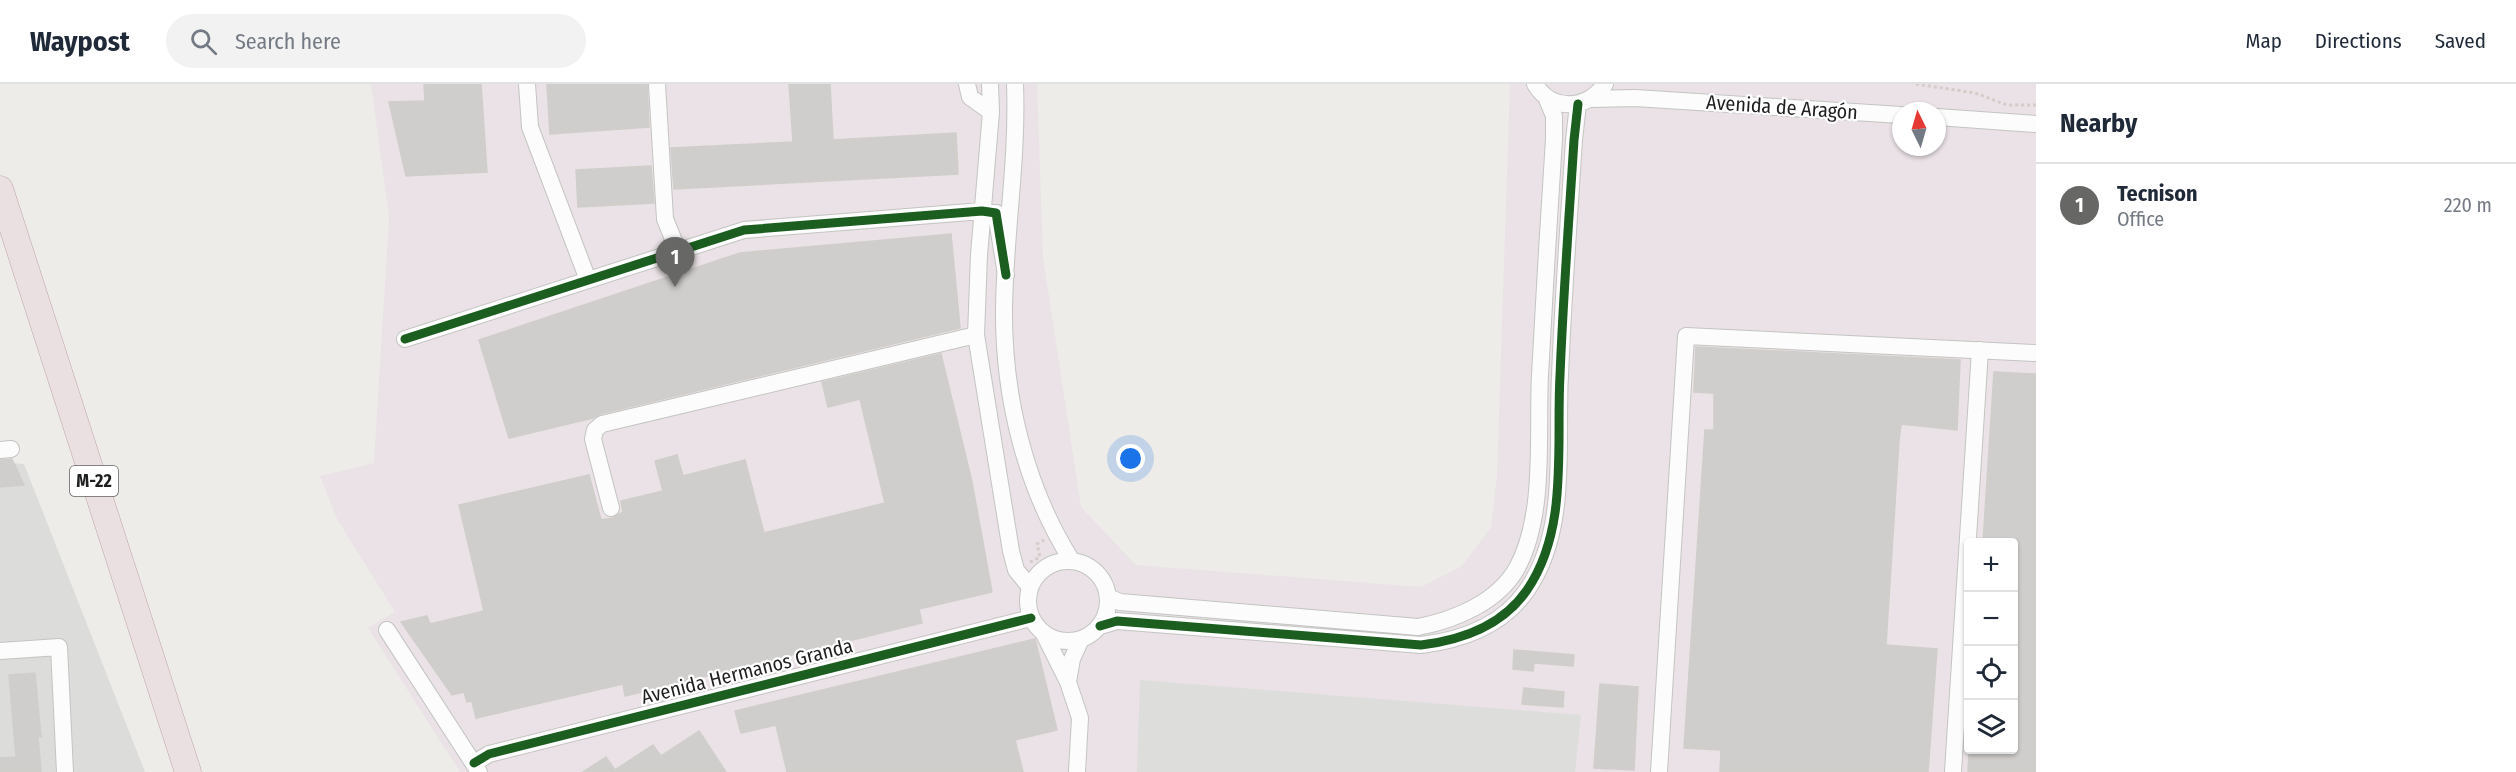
<!DOCTYPE html>
<meta charset="utf-8">
<style>
:root{--surface:#fff;--page:#f2f2f3;--text:#1f2937;--muted:#747a83;--line:#e0e1e3;--accent:#676766}
body{margin:0;font-family:"Fira Sans Condensed",sans-serif;background:var(--page);color:var(--text)}
.controls{position:absolute;right:18px;bottom:18px;display:grid;overflow:hidden;border-radius:6px;box-shadow:0 2px 4px #0004}
.controls button{width:54px;height:54px;display:grid;place-items:center;padding:0;border:0;border-bottom:2px solid var(--line);background:var(--surface);color:var(--text);font:30px sans-serif}
.compass{position:absolute;left:1892px;top:18px;width:54px;height:54px;border-radius:50%;background:var(--surface);box-shadow:0 2px 4px #0004;rotate:355deg}
.you{position:absolute;left:1131px;top:375px;width:21px;height:21px;margin:-15px;border:4px solid #fff;border-radius:50%;background:#1a73e8;box-shadow:0 0 0 9px #1a73e833}
.badge{display:grid;place-items:center;width:39px;height:39px;border-radius:50%;background:var(--accent);color:#fff;font-size:20px;font-weight:700}
.pin{position:absolute;translate:-50% -50px;filter:drop-shadow(0 2px 3px #0008)}
.pin::after{content:'';position:absolute;top:32px;width:21px;height:18px;background:inherit;clip-path:polygon(0 0,100% 0,50% 100%)}
.list{margin:0;padding:0;list-style:none}
h2{display:flex;justify-content:space-between;align-items:center;height:78px;margin:0;padding:0 24px;font-size:26px}
h2 small{font-size:20px;font-weight:400;color:var(--muted)}
.list li{display:grid;grid-template-columns:39px 1fr auto;gap:18px;align-items:center;box-sizing:border-box;height:84px;padding:0 24px;border-top:2px solid var(--line)}
.list b{display:block;font-size:22px;white-space:nowrap}
.list p{margin:0;font-size:20px;white-space:nowrap;color:var(--muted)}
.list em{font-size:20px;font-style:normal;color:var(--muted)}
.icon{flex:none;width:33px;height:33px;fill:none;stroke:currentColor;stroke-width:2;stroke-linecap:round;stroke-linejoin:round}
.map{position:relative;flex:none;width:2036px;height:688px;overflow:hidden}
header{display:flex;align-items:center;gap:36px;box-sizing:border-box;height:84px;padding:0 30px;background:var(--surface);border-bottom:2px solid var(--line)}
header strong{font-size:28px}
nav{display:flex;gap:33px;margin-inline-start:auto;font-size:21px}
.search{width:420px;height:54px;background:var(--page);display:flex;align-items:center;gap:15px;box-sizing:border-box;padding:0 21px;border-radius:33px;color:var(--muted);font-size:22px}
main{display:flex}
aside{flex:1;background:var(--surface)}
.map>svg:first-child{display:block}
</style>
<header>
<strong>Waypost</strong>
<div class="search"><svg class="icon" aria-label="search" viewBox="0 0 24 24"><circle cx="10" cy="10" r="6"/><path d="M15 15l6 6"/></svg>Search here</div>
<nav><a>Map</a><a>Directions</a><a>Saved</a></nav>
</header>
<main>
<div class="map">
<svg width="2036" height="688" viewBox="0 0 2036 688">
<rect width="100%" height="100%" fill="#edece9"/>
<path fill="#dcdcda" d="M0,378l24,2 121,308h-145z"/>
<path fill="#eae2e6" fill-rule="evenodd" d="M371,0h666l6,173 38,250 55,58 285,22 41,-21 29,-39 6,-52 13,-391h526v688h-1576l-92,-144 27,-16 -58,-93 -17,-43 54,-13 15,-246zM1901,27h36v36h-36zM1968,458h46v208h-46z"/>
<path fill="#dddddc" d="M1140,596l441,35 -6,57h-438z"/>
<path fill="#d0cecc" stroke="#d0ceca" stroke-width="1.5" d="M424,0h57l6,88 -81,4 -17,-74 36,-1z
M547,0h100l2,43 -99,7z
M789,0h41l3,56 123,-7 2,41 -284,15 -3,-41 122,-6z
M651,82l3,37 -76,4 -2,-37z
M951,150l9,94 -360,86 -7,4 -84,20 -30,-98 261,-87z
M1696,263l264,13 -3,70 -56,-6 -2,17 -13,204 51,4 -9,123h-208l1,-22 -37,-2 21,-318h9v-37l-20,-1z
M941,270l31,128 20,110 -73,17 3,14 -297,73 -2,-12 -147,34 -4,-17 -5,1 -3,-10 -12,3 -51,-73 26,-6 3,8 54,-13 -25,-106 130,-30 12,45 12,-2 10,-6 -2,-11 42,-10 -8,-30 22,-6 6,21 62,-16 19,73 121,-30 -25,-104 -32,8 -6,-25z
M1994,288l42,2v398h-68l1,-22h44v-207h-30z
M12,375l12,26 -24,2v-27z
M1035,555l22,91 -42,10 8,32h-236l-11,-47 -35,8 -6,-22z
M1514,566l60,5 -1,11 -39,-3 -1,8 -20,-2z
M35,589l6,64h-3l3,35h-41v-14l16,-1 -7,-82z
M1600,600l38,3 -4,83 -40,-2z
M1524,604l40,4 -1,15 -41,-3z
M699,647l27,41h-143l23,-15 9,13 38,-25 8,11z"/>
<g fill="none" stroke-linecap="round" stroke-linejoin="round">
<g stroke="#c4c4c2" stroke-width="18">
<path id="minor" d="M527,0l3,43 58,153
M657,0l8,135 13,32
M967,0l3,13 21,15
M990,0l1,28 -12,143 -3,80 35,216 5,19 14,17
M1015,0c3,75 -10,149 -11,224 -1,87 21,179 68,253
M1535,0c16,28 53,26 70,0
M1590,15l45,-1 266,17
M1937,33l99,7
M405,255l339,-109 238,-19 14,2 10,62
M0,366l11,-1
M611,424l-18,-69 2,-9 7,-6 374,-89
M1028 517a40 40 0 1 1 80 0a40 40 0 1 1-80 0Z
M1108,513l12,5 298,25c37,-7 80,-25 99,-59 29,-54 20,-132 23,-193 4,-79 9,-157 14,-236v-23l-8,-19
M1100,542l17,-5 304,24c41,-5 82,-20 106,-55 42,-61 29,-144 33,-214 3,-78 9,-157 14,-236l4,-36
M387,546l92,142
M1044,550l24,48 12,36 -3,54
M0,567l59,-4 6,125
M1068,598l4,-23 9,-20
M474,679l15,-9 542,-136
M1659,688l27,-436 350,17
M1953,688l27,-422"/>
</g>
<g stroke="#bfa3aa" stroke-width="27">
<path id="highway" d="M0,105l188,583"/>
</g>
<path stroke="#d6cbc8" stroke-width="3" stroke-dasharray="3 3" stroke-linecap="butt" d="M1916,0l59,9 32,12h29
M1030,478l10,-5 -3,-13 7,-4"/>
<use href="#minor" stroke="#fcfcfc" stroke-width="16"/>
<use href="#highway" stroke="#eae0e1" stroke-width="26"/>
<g stroke="#fff" stroke-width="13">
<path id="cycleway" d="M405,255l339,-109 238,-19 14,2 10,62
M1100,542l17,-5 304,24c41,-5 82,-20 106,-55 42,-61 29,-144 33,-214 3,-78 9,-157 14,-236l4,-36
M474,679l15,-9 542,-136"/>
</g>
<use href="#cycleway" stroke="#1b5e20" stroke-width="9"/>
</g>
<g text-anchor="middle" dominant-baseline="central" stroke-width="4.5" stroke-linejoin="round" paint-order="stroke">
<rect fill="#fff" stroke="#626262" stroke-width="1.5" x="70" y="382" width="48" height="30" rx="4.5"/>
<g font-size="18" font-weight="bold" fill="#1f1f1f">
<text x="94" y="397">M-22</text>
</g>
<g font-size="20" fill="#1f1f1f" stroke="#fff">
<text transform="translate(1782 23) rotate(4)">Avenida de Aragón</text>
<text transform="translate(747 587) rotate(-14)">Avenida Hermanos Granda</text>
</g>
</g>
</svg>
<div class="controls">
<button>+</button>
<button>−</button>
<button><svg class="icon" aria-label="locate" viewBox="0 0 24 24"><circle cx="12" cy="12" r="6"/><path d="M12 2v4M12 18v4M2 12h4M18 12h4"/></svg></button>
<button><svg class="icon" aria-label="layers" viewBox="0 0 24 24"><path d="M12 4l9 5-9 5-9-5zM3 14l9 5 9-5"/></svg></button>
</div>
<svg class="compass" viewBox="-18 -18 36 36"><path d="M0-13l5 13h-10z" fill="#e53935"/><path d="M0 13l5-13h-10z" fill="#747a83"/></svg>
<div class="you"></div>
<div class="pin badge" style="left:675px;top:203px">1</div>
</div>
<aside>
<h2>Nearby<small></small></h2>
<ul class="list">
<li><span class="badge">1</span><div><b>Tecnison</b><p>Office</p></div><em>220 m</em></li>
</ul>
</aside>
</main>
